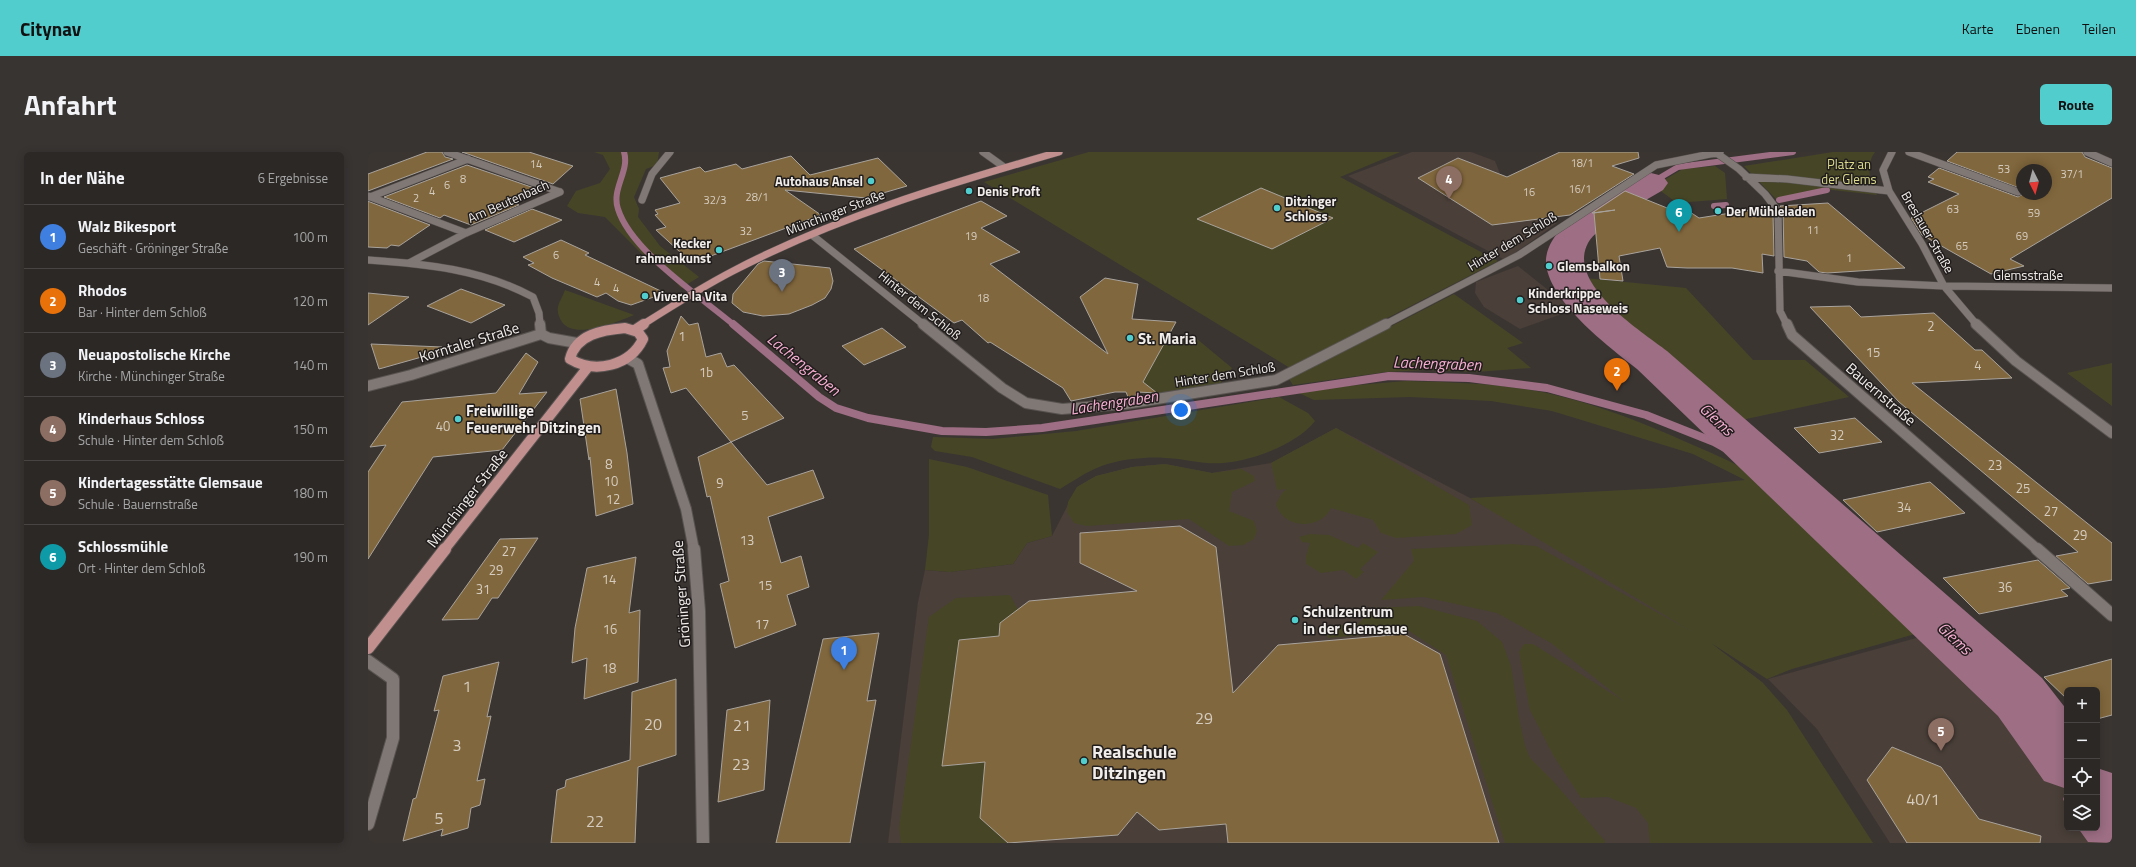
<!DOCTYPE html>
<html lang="de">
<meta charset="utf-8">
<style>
:root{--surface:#2c2826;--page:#383432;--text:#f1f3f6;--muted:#a6a6a7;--line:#484443;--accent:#52cdcd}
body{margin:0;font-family:"Titillium Web",sans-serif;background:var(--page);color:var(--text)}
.controls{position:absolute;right:12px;bottom:12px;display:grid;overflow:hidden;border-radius:6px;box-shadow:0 2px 10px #0003}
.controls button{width:36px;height:36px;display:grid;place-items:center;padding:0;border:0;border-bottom:1px solid var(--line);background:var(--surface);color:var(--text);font:20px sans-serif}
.compass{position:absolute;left:1648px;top:12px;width:36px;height:36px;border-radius:50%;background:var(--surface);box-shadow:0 2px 10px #0003;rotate:174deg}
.you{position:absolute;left:813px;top:258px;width:14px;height:14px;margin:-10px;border:3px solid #fff;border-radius:50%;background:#1a73e8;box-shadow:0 0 0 6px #1a73e833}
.badge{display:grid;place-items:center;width:26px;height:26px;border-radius:50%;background:var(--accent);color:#fff;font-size:13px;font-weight:700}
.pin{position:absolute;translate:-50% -33px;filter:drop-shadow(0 1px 2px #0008)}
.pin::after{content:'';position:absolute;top:21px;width:14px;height:12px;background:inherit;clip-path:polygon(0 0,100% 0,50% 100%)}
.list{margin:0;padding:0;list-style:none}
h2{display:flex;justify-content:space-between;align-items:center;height:52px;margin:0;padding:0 16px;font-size:17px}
h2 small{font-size:13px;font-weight:400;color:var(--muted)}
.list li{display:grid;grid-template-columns:26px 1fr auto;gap:12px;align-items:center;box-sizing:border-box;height:64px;padding:0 16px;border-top:1px solid var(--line)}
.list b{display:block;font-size:15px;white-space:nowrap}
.list p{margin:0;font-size:13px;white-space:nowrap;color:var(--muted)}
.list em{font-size:13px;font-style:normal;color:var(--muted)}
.icon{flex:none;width:22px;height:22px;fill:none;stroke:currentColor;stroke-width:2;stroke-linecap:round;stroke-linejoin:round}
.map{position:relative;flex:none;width:1744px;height:691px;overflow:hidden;border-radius:6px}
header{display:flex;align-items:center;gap:24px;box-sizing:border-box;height:56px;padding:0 20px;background:var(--accent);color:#111}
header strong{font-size:19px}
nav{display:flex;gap:22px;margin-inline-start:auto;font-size:14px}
.intro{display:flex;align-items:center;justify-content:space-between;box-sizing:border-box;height:96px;padding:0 24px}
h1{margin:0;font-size:28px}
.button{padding:10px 18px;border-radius:6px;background:var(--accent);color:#111;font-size:14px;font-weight:700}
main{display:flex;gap:24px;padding:0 24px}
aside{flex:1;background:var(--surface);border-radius:6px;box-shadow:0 2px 10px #0003}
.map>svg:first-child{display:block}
</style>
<header>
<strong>Citynav</strong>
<nav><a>Karte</a><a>Ebenen</a><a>Teilen</a></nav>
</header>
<div class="intro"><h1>Anfahrt</h1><a class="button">Route</a></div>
<main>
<aside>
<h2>In der Nähe<small>6 Ergebnisse</small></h2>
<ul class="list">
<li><span class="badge" style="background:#3f7fe0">1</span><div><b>Walz Bikesport</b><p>Geschäft · Gröninger Straße</p></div><em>100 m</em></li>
<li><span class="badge" style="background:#e8710a">2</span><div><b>Rhodos</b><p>Bar · Hinter dem Schloß</p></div><em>120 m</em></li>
<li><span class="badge" style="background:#6b7280">3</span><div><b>Neuapostolische Kirche</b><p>Kirche · Münchinger Straße</p></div><em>140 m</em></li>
<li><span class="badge" style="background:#8d6e63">4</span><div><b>Kinderhaus Schloss</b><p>Schule · Hinter dem Schloß</p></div><em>150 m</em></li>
<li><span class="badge" style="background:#8d6e63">5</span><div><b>Kindertagesstätte Glemsaue</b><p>Schule · Bauernstraße</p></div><em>180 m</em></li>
<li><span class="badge" style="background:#0f9aa8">6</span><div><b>Schlossmühle</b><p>Ort · Hinter dem Schloß</p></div><em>190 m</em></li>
</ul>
</aside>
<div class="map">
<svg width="1744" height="691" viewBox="0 0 1744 691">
<rect width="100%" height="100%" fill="#3b3532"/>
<path fill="#4a3f39" d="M1044,0h59l24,9 6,15 36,36 20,11 -52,37 -157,-84z
M1150,114l55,44 -53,19 -36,-22 -9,-14 1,-11z
M968,276l134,70 55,31 180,110 58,44 103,160h-978l30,-241 7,-32 25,2 63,-8 14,-21 25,-7 25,-49 19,-11 36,-9 33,-3 47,9 59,-10z
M1570,480l72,65 57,76v55h30v-15l15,20v10h-222l-73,-114 -49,-50z"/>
<path fill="#464627" d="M226,0h65l-2,13 -11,4 -12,28 5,12 -1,8 22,29 39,31 -18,11 -9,-10 -28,-22 -39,-39 -27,-4 -11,-7 9,-15 24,-8 10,-14 -7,-14z
M721,0h311l-60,25 158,84 -208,107 -306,-186z
M1465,0h42c-10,13 -5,30 2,43l-53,-6 -48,10 -32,-33z
M1347,14l10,7 2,26 -50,4 -23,-17 29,-17z
M1207,125l111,11 67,72h52l44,37 -117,25 64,56 236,215 35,45v24l-47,-65 -239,-218 -38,-24 -163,-146 -12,-14 12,-1z
M197,138l69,25c-17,7 -59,25 -72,7 -3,-5 -5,-9 -4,-15 1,-5 5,-11 7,-17z
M1086,142l69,49 -16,5 24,20 -55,4 -50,-2 -40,2 -93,13 -4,-6z
M829,187l35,29 -14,18 -72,11 -4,-14 23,-41z
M1744,211v43l-45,-33z
M1038,229c39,1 79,2 118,8 56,8 118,33 169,56 23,10 47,20 68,34 64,43 119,98 175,149l-144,41 -25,10 -56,-36 52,40 24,27 86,133h-223l-2,-20 -12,-15 -28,-11 -27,1 -28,-43 -23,-45 -11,-58 5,-8h9l92,58 -74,-59 -54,-30 -73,-16 -43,3 33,-39 -3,-12 101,-5 24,2 155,85 -221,-133 194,-10 81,-8 -52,-26 -141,-43 -61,-10 -81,-4 -96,3 -15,-7 24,-5z
M911,245l29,16 7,8c-20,26 -75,45 -108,42 -14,-1 -28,-5 -42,-5 -11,-1 -22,0 -33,1 -33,4 -46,14 -72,30l-88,-32 -37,-6 -4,-4 2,-10 60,2 83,-8z
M968,276l133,77 3,20 -16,9 -60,4 -15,-5 -8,-13 -42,-12c-10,22 -48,22 -55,-4l6,-11 5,-4 -10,1 -6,-27z
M561,307l38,8 81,28 4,41 -25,7 -14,21 -63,8 -25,-2 4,-35z
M797,312l47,9 29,-4 13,7 1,5 -23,11 -3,19 25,10 3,10 -3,8 -11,6 -14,1 -40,-27 -103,7 -12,-3 -7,-11 1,-10 9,-15 19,-11 36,-9z
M942,382l19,1 29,13 5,-5 15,9 -18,17 4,3 -8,7 -12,-9 -23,3 -15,-9v-8l4,-13 -8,-1 -3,-5z
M642,443l8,15 -18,13 -1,13 -40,4 -16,126 42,-4 -5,56 28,25h-107l-2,-15 30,-211 27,-19z
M1051,454l58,15 25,21 9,24 8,52 6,28 5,12 22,22 53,61 -1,2h-99l-59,-188 -37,-24 -81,7 -3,-12 33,-2 16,-16z
M1729,625l15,19v27l-15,-20z"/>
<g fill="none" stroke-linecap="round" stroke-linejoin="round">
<path stroke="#9d6e84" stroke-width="6" d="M256,0c6,19 -13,37 -6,57 13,42 83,88 116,116
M1283,31l27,-16 115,-15
M1411,48l48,-10
M1346,54l12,-1"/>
<path stroke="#9d6e84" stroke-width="8" d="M365,172l86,73 17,11 32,10 74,13 44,1 56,-4 347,-52 80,2 78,10 99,27 68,27 67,37"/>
<path fill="#9d6e84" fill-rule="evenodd" d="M1283,21l12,3 5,7 -5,7c-18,11 -66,36 -75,53 -22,41 53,88 79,108l375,327 25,32v79l-23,-8 -46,-65 -361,-347c-28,-22 -93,-71 -91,-110 2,-22 24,-40 41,-51 19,-13 41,-29 64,-35z
M1729,602l3,6 -3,6z
M1729,616l15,5v70l-24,-1 -10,-14h19z
M1699,638v18l-4,-9z"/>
</g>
<path fill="#81673d" stroke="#a8a39d" d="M59,0h15l3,5 8,2 -85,32v-17z
M94,0h67l44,14 -20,18z
M1192,0h78l1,6 -27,8 22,8 -64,41 -78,10 -74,-47 40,-20 49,19z
M1589,0h125l3,5 27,11v30l-102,61 14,7 -33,8 -69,-39 -11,-17 48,-24 -31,-12 6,-3 -6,-2 11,-9 79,29 5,-3h23v-24h-24v19l-75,-28z
M423,4l19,19 68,-17 29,28 -41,12 -81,-8 36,25 -129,48 -36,-33 10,-3 -11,-12 3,-1 -3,-4 25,-7 -20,-25 40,-11 5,5 31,-8 6,5z
M99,13l73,25 -28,12 7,3 -48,20 -27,-10 -4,3 -56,-21z
M893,36l72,30 -61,31 -75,-30z
M1257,39l52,21 10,-2 12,8 70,-11 4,6 1,43 -12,-2 1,19 -31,-5h-45l-20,-1 -7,-19 -41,8 4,25 -23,-2 -6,-66 21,-3 -23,3z
M0,49l2,1 60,23 -31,21 -8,-1 -4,3 -19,-1z
M613,49l26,15 -26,12 39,24 -30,12 118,90 -28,-57 25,-19 33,6 -6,35 44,3 -33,60 14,11 -20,-1 -2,4 -7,1 -2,-5h-11l-44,9 -8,-13 -73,-46 -2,1 -26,-23 -8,3 -100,-74z
M1460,51l77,65 -78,5 -8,-1 -12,-11 -23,-4 -1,-46 -3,-5z
M164,57l30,11 -48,22 -29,-12z
M193,88l28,13 -4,2 80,38 -34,12 -13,-4 -12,-8 -9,4 -45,-19 -24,-13 6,-2 -11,-6z
M396,109l66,7 3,13 -2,8 -6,9 -13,7 -23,9 -26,2 -20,-4 -11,-9 1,-9 25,-30z
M93,137l44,16 -34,18 -44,-17z
M0,141l41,4 -41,28z
M1482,154l11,11 73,-4 41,37h7l30,28 -100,5 200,160v37l-24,4 -32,-28 22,-4 -179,-150 -89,-95z
M313,164l8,9 9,-2 8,34 15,-4 6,14 7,-2 50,53 -53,24 -45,-54 -15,5 -8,-25 7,-1 -3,-16z
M514,176l24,19 -42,18 -22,-19z
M3,192l71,3 1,4 -64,18z
M158,201l12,9 -19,32 28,-2 -45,58 -69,7 -65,102v-87l18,-27 -16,2 32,-45 94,-9z
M248,237l11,64 6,51 -37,12 -6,-59 -1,3 -9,-61z
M1487,266l27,24 -63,11 -25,-25z
M363,290l36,43 46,-15 11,28 -56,19 13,46 20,-7 8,31 -22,8 9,30 -61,23 -15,-64 9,-3 -19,-85 -3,1 -9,-40z
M1562,330l35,31 -88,19 -34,-32z
M812,374l36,21 17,146 45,-48 126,-11 36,20 59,189h-271l-2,-19 -67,6 -22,-18 -19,23 -110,8 -28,-25 5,-56 -43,4 17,-126 40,-4 1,-13 29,-22 108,-10 -57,-28v-30z
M170,386l-40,60h-6l-14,21 -36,1 58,-81z
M268,405l-7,56 11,-3 -2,72 -54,17 3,-41 -15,5 3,-35 12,-60z
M1670,408l32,28 -9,2 7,6 -89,18 -36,-36z
M511,481l-12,68 9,-1 -26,143h-74l47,-204z
M1744,507v56l-15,4v-29h-30v9l-23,-22z
M131,510l-12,55 4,-1 -14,65 8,-2 -5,26 -9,3 -3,20 -27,8 2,-7 -40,12 10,-42 3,-1 23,-88 -5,1 9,-35z
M308,527v76l-38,12 -3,76h-84l6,-53 8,-3 1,-7 64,-20 2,-68z
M402,548l-6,90 -46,12 9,-92z
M1524,595l49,20 38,52 62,17 -1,7h-133l-40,-63z"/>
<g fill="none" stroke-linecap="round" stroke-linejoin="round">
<g stroke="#585350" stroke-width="8">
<path id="minor-far2" d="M79,0l113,40
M615,0l21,15
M1347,0l24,17 26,25 13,17 2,100 7,14
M1524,0l-9,18 6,21 33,53 22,42 33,39
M1541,0l109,40
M1719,0l25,11
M1378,25l41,2 102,12
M0,44l98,37
M2,45l98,-38
M274,48l10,-26 18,-22
M444,83l112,90
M0,108c58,4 113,9 165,37l6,16 1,12
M41,111l57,-30 94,-41
M1410,119l80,11 86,4 168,2
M1016,173l135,-70 137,-90 64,-13"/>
</g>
<g stroke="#585350" stroke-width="12">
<path id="minor-far1" d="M172,172l1,10
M555,172l79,64 24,15 36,6 63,-5 151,-24 110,-56
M1419,172l5,11 246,215
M1608,172l40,37 96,72
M259,206l11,6 48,145 8,41
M0,234l43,-11 130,-41 8,4 28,5"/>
</g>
<g stroke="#585350" stroke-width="14">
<path id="minor" d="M326,397l5,62 4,232
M1669,397l75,66
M0,509l25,18v59l-25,86"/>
</g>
<g stroke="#585350" stroke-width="8">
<path id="major-far2" d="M274,173c30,-19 60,-38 91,-54 103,-54 215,-87 326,-119"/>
</g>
<g stroke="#585350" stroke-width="12">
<path id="major-far1" d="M257,176l13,4 5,7c-13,27 -48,35 -73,20 6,-25 33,-29 55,-31z
M267,178l9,-6
M76,398l144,-183"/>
</g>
<g stroke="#585350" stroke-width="14">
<path id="major" d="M0,496l77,-99"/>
</g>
<use href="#minor-far2" stroke="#807875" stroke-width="7"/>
<use href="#minor-far1" stroke="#807875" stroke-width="10"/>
<use href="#minor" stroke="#807875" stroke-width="12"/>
<use href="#major-far2" stroke="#c28f8f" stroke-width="7"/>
<use href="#major-far1" stroke="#c28f8f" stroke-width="10"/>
<use href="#major" stroke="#c28f8f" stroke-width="12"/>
</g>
<g fill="#52cdcd" stroke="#201d1c" stroke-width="1.5">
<circle cx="503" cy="29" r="4"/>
<circle cx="601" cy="39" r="4"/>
<circle cx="909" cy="56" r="4"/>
<circle cx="1350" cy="59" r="4"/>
<circle cx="351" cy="98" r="4"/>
<circle cx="1181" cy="114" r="4"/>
<circle cx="277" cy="144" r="4"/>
<circle cx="1152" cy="148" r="4"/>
<circle cx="762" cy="186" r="4"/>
<circle cx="90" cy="267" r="4"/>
<circle cx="927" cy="468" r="4"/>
<circle cx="716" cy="609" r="4"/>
</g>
<g text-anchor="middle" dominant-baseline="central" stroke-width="3" stroke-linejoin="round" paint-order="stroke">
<g font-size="11" fill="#d5ccc0">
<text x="1214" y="11">18/1</text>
<text x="168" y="12">14</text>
<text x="1636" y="17">53</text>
<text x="1704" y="22">37/1</text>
<text x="95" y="27">8</text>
<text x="79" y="33">6</text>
<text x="1212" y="37">16/1</text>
<text x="64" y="39">4</text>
<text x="1161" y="40">16</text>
<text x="389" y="45">28/1</text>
<text x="48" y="46">2</text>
<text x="347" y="48">32/3</text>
<text x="1585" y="57">63</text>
<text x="1666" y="61">59</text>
<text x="1445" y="78">11</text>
<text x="378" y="79">32</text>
<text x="603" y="84">19</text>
<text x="1654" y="84">69</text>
<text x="1594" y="94">65</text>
<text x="188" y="103">6</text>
<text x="1481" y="106">1</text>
<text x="229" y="130">4</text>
<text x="248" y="136">4</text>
<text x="615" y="146">18</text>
</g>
<g font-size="13" fill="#dbda8d" stroke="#201d1c">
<text x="1481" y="12">Platz an<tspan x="1481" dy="15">der Glems</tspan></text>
</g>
<g font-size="13" font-weight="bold" fill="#f1edeb" stroke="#201d1c" text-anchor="start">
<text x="495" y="29" text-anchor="end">Autohaus Ansel</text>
<text x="609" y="39">Denis Proft</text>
<text x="917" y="49">Ditzinger<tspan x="917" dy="15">Schloss</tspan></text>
<text x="1358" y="59">Der Mühleladen</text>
<text x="343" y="91" text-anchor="end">Kecker<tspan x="343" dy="15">rahmenkunst</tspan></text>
<text x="1189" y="114">Glemsbalkon</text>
<text x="1160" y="141">Kinderkrippe<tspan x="1160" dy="15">Schloss Naseweis</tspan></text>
<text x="285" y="144">Vivere la Vita</text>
</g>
<g font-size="13" fill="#f1edeb" stroke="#201d1c">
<text transform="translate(140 49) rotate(-24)">Am Beutenbach</text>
<text transform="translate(467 60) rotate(-21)">Münchinger Straße</text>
<text transform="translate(1560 80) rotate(60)">Breslauer Straße</text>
<text transform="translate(1144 89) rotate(-31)">Hinter dem Schloß</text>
<text x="1660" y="123">Glemsstraße</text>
<text transform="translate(552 153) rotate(39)">Hinter dem Schloß</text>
<text transform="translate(857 222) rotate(-9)">Hinter dem Schloß</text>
</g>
<g font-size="13" fill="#d5ccc0">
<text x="1563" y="174">2</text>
<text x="314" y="184">1</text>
<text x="1505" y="200">15</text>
<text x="1610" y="213">4</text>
<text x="338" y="220">1b</text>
<text x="377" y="263">5</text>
<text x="75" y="274">40</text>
<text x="1469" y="283">32</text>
<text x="241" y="312">8</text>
<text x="1627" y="313">23</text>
<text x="243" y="329">10</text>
<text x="352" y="331">9</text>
<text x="1655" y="336">25</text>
<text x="245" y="347">12</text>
<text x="1536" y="355">34</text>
<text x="1683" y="359">27</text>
<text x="1712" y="383">29</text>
<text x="379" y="388">13</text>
<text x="141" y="399">27</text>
<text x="128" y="418">29</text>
<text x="241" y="427">14</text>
<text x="397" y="433">15</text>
<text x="1637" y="435">36</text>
<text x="115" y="437">31</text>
<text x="394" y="472">17</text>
<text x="242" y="477">16</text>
<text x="241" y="516">18</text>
</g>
<g font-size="15" font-weight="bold" fill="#f1edeb" stroke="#201d1c" text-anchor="start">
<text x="770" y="186">St. Maria</text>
<text x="98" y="258">Freiwillige<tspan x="98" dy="17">Feuerwehr Ditzingen</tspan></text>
<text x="935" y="459">Schulzentrum<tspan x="935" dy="17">in der Glemsaue</tspan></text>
</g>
<g font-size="15" fill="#f1edeb" stroke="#201d1c">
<text transform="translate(101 190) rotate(-17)">Korntaler Straße</text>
<text transform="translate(1513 242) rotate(41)">Bauernstraße</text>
<text transform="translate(99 346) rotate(-52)">Münchinger Straße</text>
<text transform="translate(313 442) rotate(-94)">Gröninger Straße</text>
</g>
<g font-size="16" font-style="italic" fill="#f8aed2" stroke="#201d1c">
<text transform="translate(1069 211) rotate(2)">Lachengraben</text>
<text transform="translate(436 212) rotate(39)">Lachengraben</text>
<text transform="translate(746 250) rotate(-9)">Lachengraben</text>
<text transform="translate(1349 267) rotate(43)">Glems</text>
<text transform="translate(1587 486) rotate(43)">Glems</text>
</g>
<g font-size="16" fill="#d5ccc0">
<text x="99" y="534">1</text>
<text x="836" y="566">29</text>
<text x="285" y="572">20</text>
<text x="374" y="573">21</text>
<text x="89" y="593">3</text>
<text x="373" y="612">23</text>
<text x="1555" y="647">40/1</text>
<text x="71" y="666">5</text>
<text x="227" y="669">22</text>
</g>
<g font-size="18" font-weight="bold" fill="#f1edeb" stroke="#201d1c" text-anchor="start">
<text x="724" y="599">Realschule<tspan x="724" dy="21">Ditzingen</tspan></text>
</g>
</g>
</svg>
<div class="controls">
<button>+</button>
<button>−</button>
<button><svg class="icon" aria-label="locate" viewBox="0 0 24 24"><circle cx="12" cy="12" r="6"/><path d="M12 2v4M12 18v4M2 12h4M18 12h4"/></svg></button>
<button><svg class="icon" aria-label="layers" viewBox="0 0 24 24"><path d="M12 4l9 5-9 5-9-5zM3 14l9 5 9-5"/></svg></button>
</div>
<svg class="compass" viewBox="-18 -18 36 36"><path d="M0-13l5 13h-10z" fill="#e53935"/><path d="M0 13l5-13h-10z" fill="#a6a6a7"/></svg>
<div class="you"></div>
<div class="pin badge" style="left:476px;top:518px;background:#3f7fe0">1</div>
<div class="pin badge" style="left:1249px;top:239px;background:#e8710a">2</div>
<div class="pin badge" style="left:414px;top:140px;background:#6b7280">3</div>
<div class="pin badge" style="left:1081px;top:47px;background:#8d6e63">4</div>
<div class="pin badge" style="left:1573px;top:599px;background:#8d6e63">5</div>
<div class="pin badge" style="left:1311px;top:80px;background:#0f9aa8">6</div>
</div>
</main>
